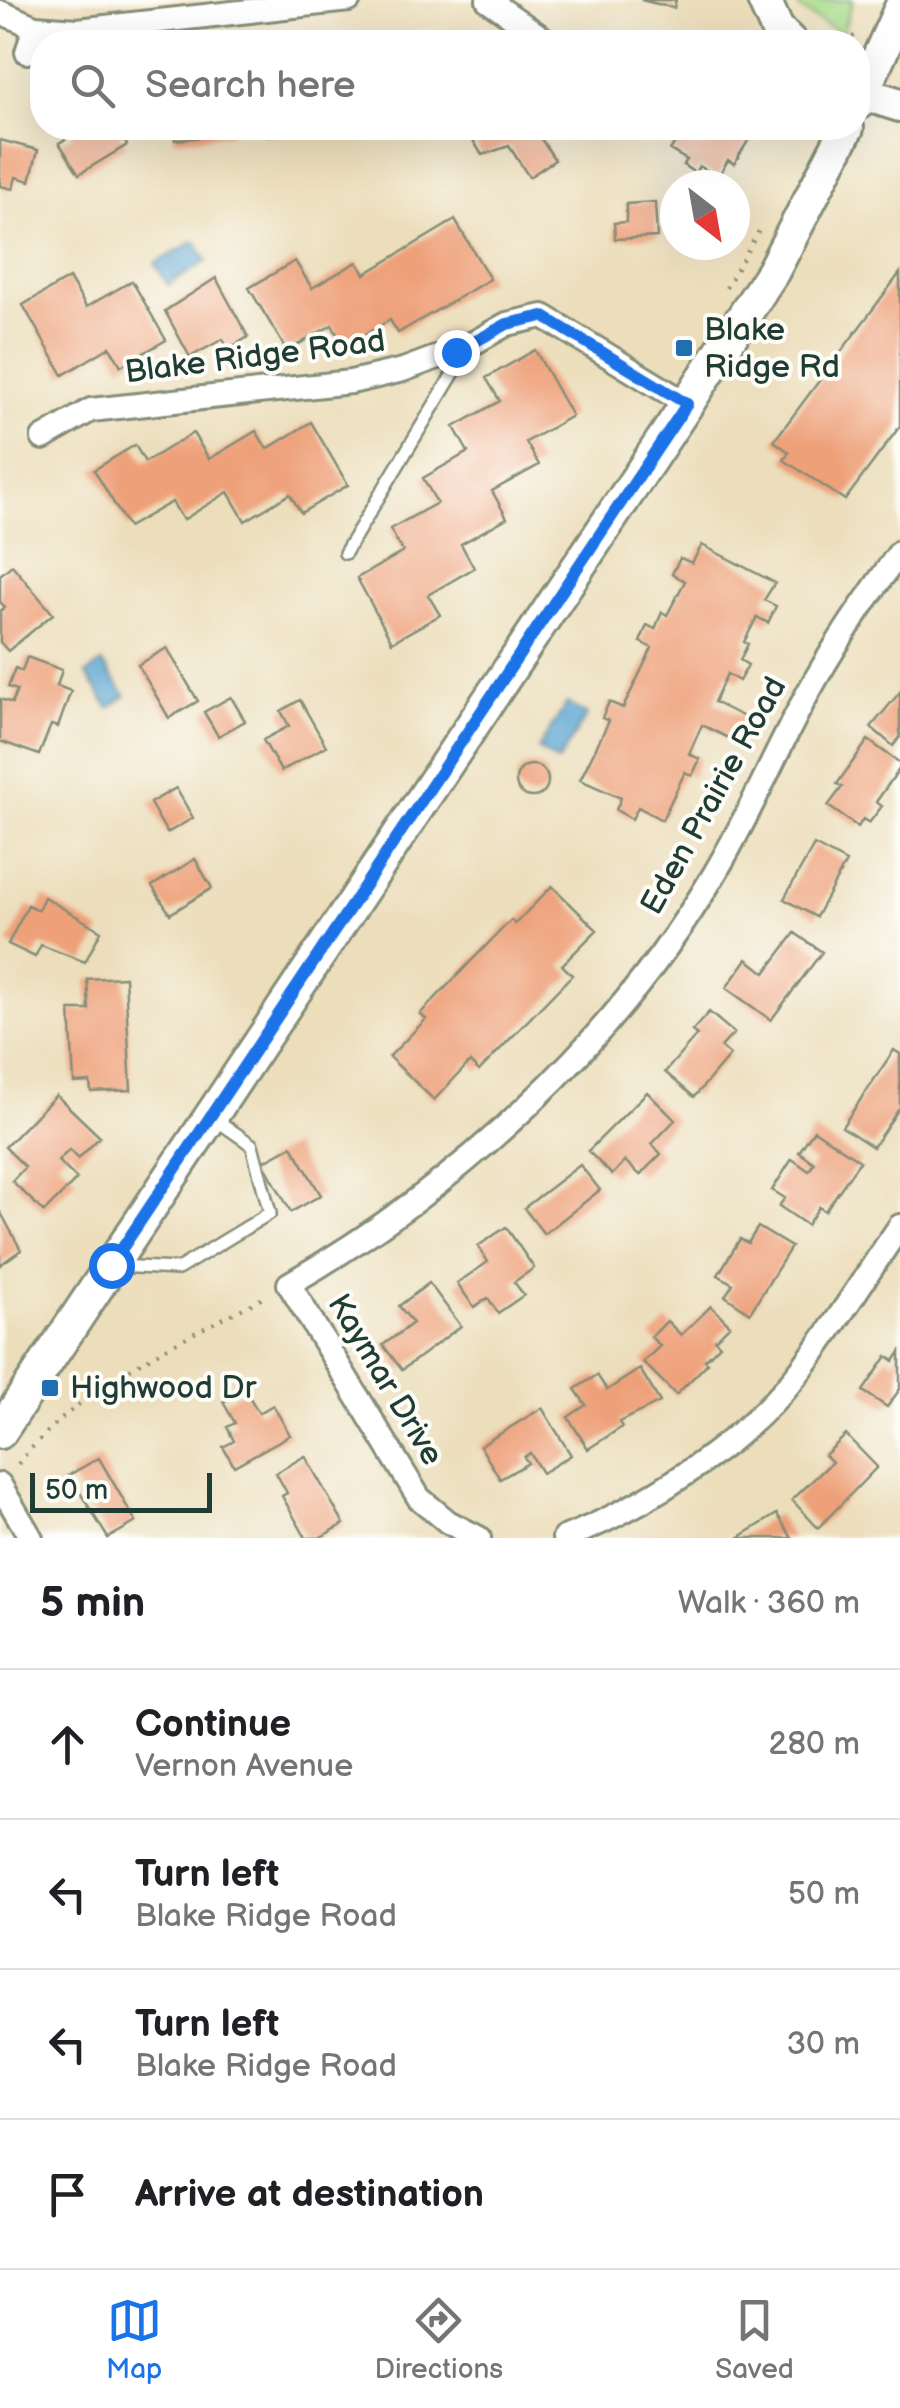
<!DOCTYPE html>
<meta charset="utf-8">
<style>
:root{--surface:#fff;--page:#f6f6f6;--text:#202124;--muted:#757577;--line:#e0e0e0;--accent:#1a73e8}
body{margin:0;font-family:"Balsamiq Sans",sans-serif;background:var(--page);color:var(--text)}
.compass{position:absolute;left:660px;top:170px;width:90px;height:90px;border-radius:50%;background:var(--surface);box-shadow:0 10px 40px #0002;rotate:149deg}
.scale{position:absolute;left:30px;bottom:25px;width:182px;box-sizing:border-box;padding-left:10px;border:5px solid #1f3d34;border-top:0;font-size:28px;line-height:35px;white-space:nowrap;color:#1f3d34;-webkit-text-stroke:8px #fdfcf7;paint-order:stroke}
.stop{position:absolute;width:30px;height:30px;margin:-22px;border:8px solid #1a73e8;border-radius:50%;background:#fff}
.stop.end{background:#1a73e8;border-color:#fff;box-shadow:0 2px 10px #0008}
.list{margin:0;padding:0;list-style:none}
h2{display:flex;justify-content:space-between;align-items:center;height:130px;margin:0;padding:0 40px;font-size:42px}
h2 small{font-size:32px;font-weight:400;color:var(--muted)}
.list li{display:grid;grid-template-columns:65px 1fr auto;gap:30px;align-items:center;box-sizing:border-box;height:150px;padding:0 40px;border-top:2px solid var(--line)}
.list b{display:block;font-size:38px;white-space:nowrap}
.list p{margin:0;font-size:32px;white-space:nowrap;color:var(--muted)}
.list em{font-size:32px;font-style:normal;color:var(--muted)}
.icon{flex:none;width:55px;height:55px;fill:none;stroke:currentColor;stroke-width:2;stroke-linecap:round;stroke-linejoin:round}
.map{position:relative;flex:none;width:900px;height:1538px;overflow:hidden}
.search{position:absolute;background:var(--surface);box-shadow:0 10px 40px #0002;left:30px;right:30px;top:30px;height:110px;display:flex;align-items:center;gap:25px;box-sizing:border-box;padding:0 35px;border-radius:40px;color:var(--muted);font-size:38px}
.sheet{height:730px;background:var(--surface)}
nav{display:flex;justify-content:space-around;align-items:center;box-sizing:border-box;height:140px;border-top:2px solid var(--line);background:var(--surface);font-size:28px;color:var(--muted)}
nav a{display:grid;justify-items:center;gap:5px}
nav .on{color:var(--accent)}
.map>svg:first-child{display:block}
</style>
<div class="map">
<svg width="900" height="1538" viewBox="0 0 900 1538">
<rect width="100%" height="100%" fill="#fdfcf7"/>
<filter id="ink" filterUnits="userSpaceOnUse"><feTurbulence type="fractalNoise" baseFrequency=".01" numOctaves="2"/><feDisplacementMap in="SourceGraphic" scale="20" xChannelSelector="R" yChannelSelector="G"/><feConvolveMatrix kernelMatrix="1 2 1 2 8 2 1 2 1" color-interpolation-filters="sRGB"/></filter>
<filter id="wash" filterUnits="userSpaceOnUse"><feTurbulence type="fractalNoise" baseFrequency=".0048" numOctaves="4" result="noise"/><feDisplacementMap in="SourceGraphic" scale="40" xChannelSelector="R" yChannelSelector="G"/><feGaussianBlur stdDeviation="2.25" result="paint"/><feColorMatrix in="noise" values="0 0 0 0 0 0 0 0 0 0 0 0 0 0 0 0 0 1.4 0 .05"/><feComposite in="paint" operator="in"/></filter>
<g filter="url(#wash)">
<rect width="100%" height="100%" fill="#ecdebb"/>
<path fill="#a9db8b" stroke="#648c60" stroke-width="2.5" d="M797,0h56l-11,34 -41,-24z"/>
<path fill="#5aa5d2" stroke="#3c7183" stroke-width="2.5" d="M195,241l12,20 -39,24 -13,-21z
M102,663l24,33 -17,12 -23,-34z
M567,703l20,12 -29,47 -20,-13z"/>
<g id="blocks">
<path fill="#eea079" d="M641,0h35l-2,8z
M70,128h55l-7,3 9,14 -48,29 -20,-31 15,-9z
M174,128h56l1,6 -56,6z
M267,128h23l1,4 -23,4z
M479,128h55l21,32 -26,17 -20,-31 -27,9 -11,-18 10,-6z
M694,128h32l22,13 -14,23 -6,-4 -10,17 -19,-11 -4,7 -12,-8 4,-5 -17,-10 13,-20 7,4z
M0,140l38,10 -8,31 -14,-4 -3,12 -13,-3z
M655,202l2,35 -42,2 -1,-16 12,-1v-18z
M455,220l35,59 -92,54 -8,-13 -46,27 -12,-22 -45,26 -38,-63 46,-27 17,27 45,-26 8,12z
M900,273v153l-55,74 -61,-40 5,-8 -15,-11z
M69,278l17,29 46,-26 34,59 -45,26 -11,-19 -47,28 -40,-70z
M216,278l32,59 -20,12 -5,-10 -33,18 -25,-46z
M535,350l37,66 -46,26 13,23 -47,26 15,27 -46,26 13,24 -46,27 12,20 -48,27 -35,-64 46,-26 -13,-23 47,-26 -14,-25 45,-26 -14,-25 46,-26 -14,-23z
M311,422l37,63 -47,28 -11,-19 -45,27 -17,-29 -45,28 -11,-18 -44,25 -34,-57 41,-25 10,17 48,-29 16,26 47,-28 11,18z
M702,545l73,38 -11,17 12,6 -8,17 -11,-6 -13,25 4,2 -8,16 8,5 -9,16 -12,-7 -13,28 36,18 -11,23 -37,-18 -13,29 11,5 -8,17 -7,-4 -23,48 -24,-13 -6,12 -16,-9 5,-12 -41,-18 29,-59 -7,-3 7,-16 14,6 29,-60 -12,-6 7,-17 8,4 7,-17 5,3 18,-34 -13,-7 8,-16 12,5z
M12,565l41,49 -45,37 -8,-9v-31l5,-4 -5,-5v-27z
M167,648l31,53 -29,17 -31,-53z
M27,657l35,13 -5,16 14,5 -13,36 -7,-2 -12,30 -39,-14v-42l12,4 5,-13 -9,-3 7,-19 7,3z
M900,692v45l-7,9 -22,-19z
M231,697l14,24 -27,15 -14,-24z
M300,700l26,46 -45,25 -18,-31 26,-14 -8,-15z
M868,740l32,23v5l-24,34 6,4 -13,17 -6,-4 -5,8 -30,-21 14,-19 -5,-3z
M516 781a16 16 0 1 1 32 0a16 16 0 1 1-32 0Z
M176,788l17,30 -26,15 -17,-30z
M814,845l32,17 -30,55 -32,-18z
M195,859l17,29 -42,26 -18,-28z
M552,886l45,44 -35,35 10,10 -93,96 -9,-9 -36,38 -45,-43 37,-38 -6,-5 91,-94 4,4z
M44,897l57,34 -16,31 -44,-17 -6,12 -27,-13 20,-39 10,5z
M795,933l27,19 -51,68 -45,-32 21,-29 18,14z
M125,977l6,113 -40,2 -1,-10 -16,1 -4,-73h19l-2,-31z
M709,1012l25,21 -13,14 9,8 -36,42 -29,-25 32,-37 -5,-4z
M894,1050l6,4v53l-27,40 -31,-20z
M647,1092l28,28 -23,24 9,10 -21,21 -15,-14 -13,14 -24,-24z
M56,1095l44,42 -22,22 -9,-9 -11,11 19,18 -33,33 -32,-31 13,-14 -20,-20z
M814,1130l46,31 -35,50 -6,-4 -12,18 -28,-19 6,-8 -13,-8 20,-31 17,12 5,-8 -15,-11z
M292,1146l29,49 -30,17 -28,-50z
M580,1165l20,25 -56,44 -20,-26z
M0,1211l21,39 -21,15z
M506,1227l28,41 -20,14 10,13 -26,18 -10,-15 -14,9 -17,-24 31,-21 -10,-16z
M758,1227l33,20 -41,66 -25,-17 8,-12 -15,-9 22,-36 8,4z
M429,1283l32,43 -59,44 -19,-25 30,-22 -14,-17z
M711,1306l19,19 -15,15 5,5 -15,15 3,3 -32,32 -33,-33 17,-16 -9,-9 16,-16 14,14z
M900,1352v37l-13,18 -24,-16 24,-35 7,5z
M640,1369l20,33 -41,20 3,5 -34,22 -20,-32 18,-12 -11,-16 22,-14 10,15z
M245,1390l14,23 14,-8 17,30 -56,31 -11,-19 11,-6 -7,-14 8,-4 -12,-21z
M542,1408l29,47 -29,18 -12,-20 -6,4 4,6 -28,16 -20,-33z
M846,1435l31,32 -59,61 -26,-28 40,-38 -7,-7z
M305,1456l39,68 -25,14h-13l-24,-42 5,-3 -11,-20z
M99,1458l37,64 -28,16 -39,-63z
M777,1514l15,24h-54z"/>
</g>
</g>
<g filter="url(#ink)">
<use href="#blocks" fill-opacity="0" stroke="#868e78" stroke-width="2.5"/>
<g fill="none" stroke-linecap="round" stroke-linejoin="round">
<g stroke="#868e78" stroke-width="16">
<path id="lane" d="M345,553l123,-204
M115,1266l63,3 92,-56 -18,-68 -37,-26"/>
</g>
<g stroke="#868e78" stroke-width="28">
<path id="street" d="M488,0l60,42
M0,12l35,15 43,3 271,-30
M27,52l8,-25
M43,438l48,-28 260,-28 52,-12 67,-25 37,-21 36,-8 144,88
M0,1485l31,53
M479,1538l-31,-16 -29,-24 -130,-214c170,-98 326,-242 426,-411 35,-59 61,-122 94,-182 27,-49 58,-94 91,-139
M564,1538c81,-31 176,-93 231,-161 38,-47 70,-101 105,-151"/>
</g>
<g stroke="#868e78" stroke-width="38">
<path id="secondary" d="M764,0l13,29 13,13
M858,92l42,13
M858,103l42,-93
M0,1432l687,-1028 86,-133 74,-143"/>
</g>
<path stroke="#868e78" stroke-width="4" stroke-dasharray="2.5 8" stroke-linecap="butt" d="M819,36l12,6
M843,42l13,-7
M726,288l35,-61
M18,1464c64,-80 160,-122 249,-168"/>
<use href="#lane" stroke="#fff" stroke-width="11"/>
<use href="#street" stroke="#fff" stroke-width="22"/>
<use href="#secondary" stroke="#fff" stroke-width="32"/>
</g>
</g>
<g fill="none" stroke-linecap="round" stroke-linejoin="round" filter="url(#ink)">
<path stroke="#1a73e8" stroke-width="12" d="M111,1265l576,-861 -144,-88 -36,8 -51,28"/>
</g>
<g fill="#1f6fb2" stroke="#fdfcf7" stroke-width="4">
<rect x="674" y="338" width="20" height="20" rx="5"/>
<rect x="40" y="1378" width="20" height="20" rx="5"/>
</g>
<g text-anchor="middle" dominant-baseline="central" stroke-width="8" stroke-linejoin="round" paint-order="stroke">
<g font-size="32" fill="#1f3d34" stroke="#fdfcf7" text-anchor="start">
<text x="704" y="330">Blake<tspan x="704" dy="37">Ridge Rd</tspan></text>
<text x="70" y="1388">Highwood Dr</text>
</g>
<g font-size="32" fill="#1f3d34" stroke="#fdfcf7">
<text transform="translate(255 357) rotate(-7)">Blake Ridge Road</text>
<text transform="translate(714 796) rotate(-61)">Eden Prairie Road</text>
<text transform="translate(385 1380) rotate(59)">Kaymar Drive</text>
</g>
</g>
</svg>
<svg class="compass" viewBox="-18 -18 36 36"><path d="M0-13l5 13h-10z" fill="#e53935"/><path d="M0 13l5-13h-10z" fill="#757577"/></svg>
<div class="scale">50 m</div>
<div class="stop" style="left:111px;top:1265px"></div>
<div class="stop end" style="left:456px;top:352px"></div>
<div class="search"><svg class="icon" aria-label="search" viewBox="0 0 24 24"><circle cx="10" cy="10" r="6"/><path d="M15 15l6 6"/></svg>Search here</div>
</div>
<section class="sheet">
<h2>5 min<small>Walk · 360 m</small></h2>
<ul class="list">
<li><svg class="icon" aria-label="ahead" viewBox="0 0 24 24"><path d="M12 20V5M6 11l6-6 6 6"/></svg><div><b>Continue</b><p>Vernon Avenue</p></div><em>280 m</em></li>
<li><svg class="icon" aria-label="left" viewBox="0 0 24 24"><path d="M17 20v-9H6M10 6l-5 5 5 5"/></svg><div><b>Turn left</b><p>Blake Ridge Road</p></div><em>50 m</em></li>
<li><svg class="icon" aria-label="left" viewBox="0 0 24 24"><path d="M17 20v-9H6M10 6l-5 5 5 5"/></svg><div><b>Turn left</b><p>Blake Ridge Road</p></div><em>30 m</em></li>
<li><svg class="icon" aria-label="arrive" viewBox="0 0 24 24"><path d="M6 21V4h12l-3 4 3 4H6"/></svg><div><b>Arrive at destination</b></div></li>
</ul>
</section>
<nav>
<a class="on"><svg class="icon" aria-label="map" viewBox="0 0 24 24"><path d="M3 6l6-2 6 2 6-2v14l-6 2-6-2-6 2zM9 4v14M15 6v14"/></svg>Map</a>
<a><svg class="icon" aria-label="directions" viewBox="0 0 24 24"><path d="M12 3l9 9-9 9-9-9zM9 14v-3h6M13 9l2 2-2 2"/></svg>Directions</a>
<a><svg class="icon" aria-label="saved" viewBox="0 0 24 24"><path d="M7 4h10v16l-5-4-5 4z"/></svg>Saved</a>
</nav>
